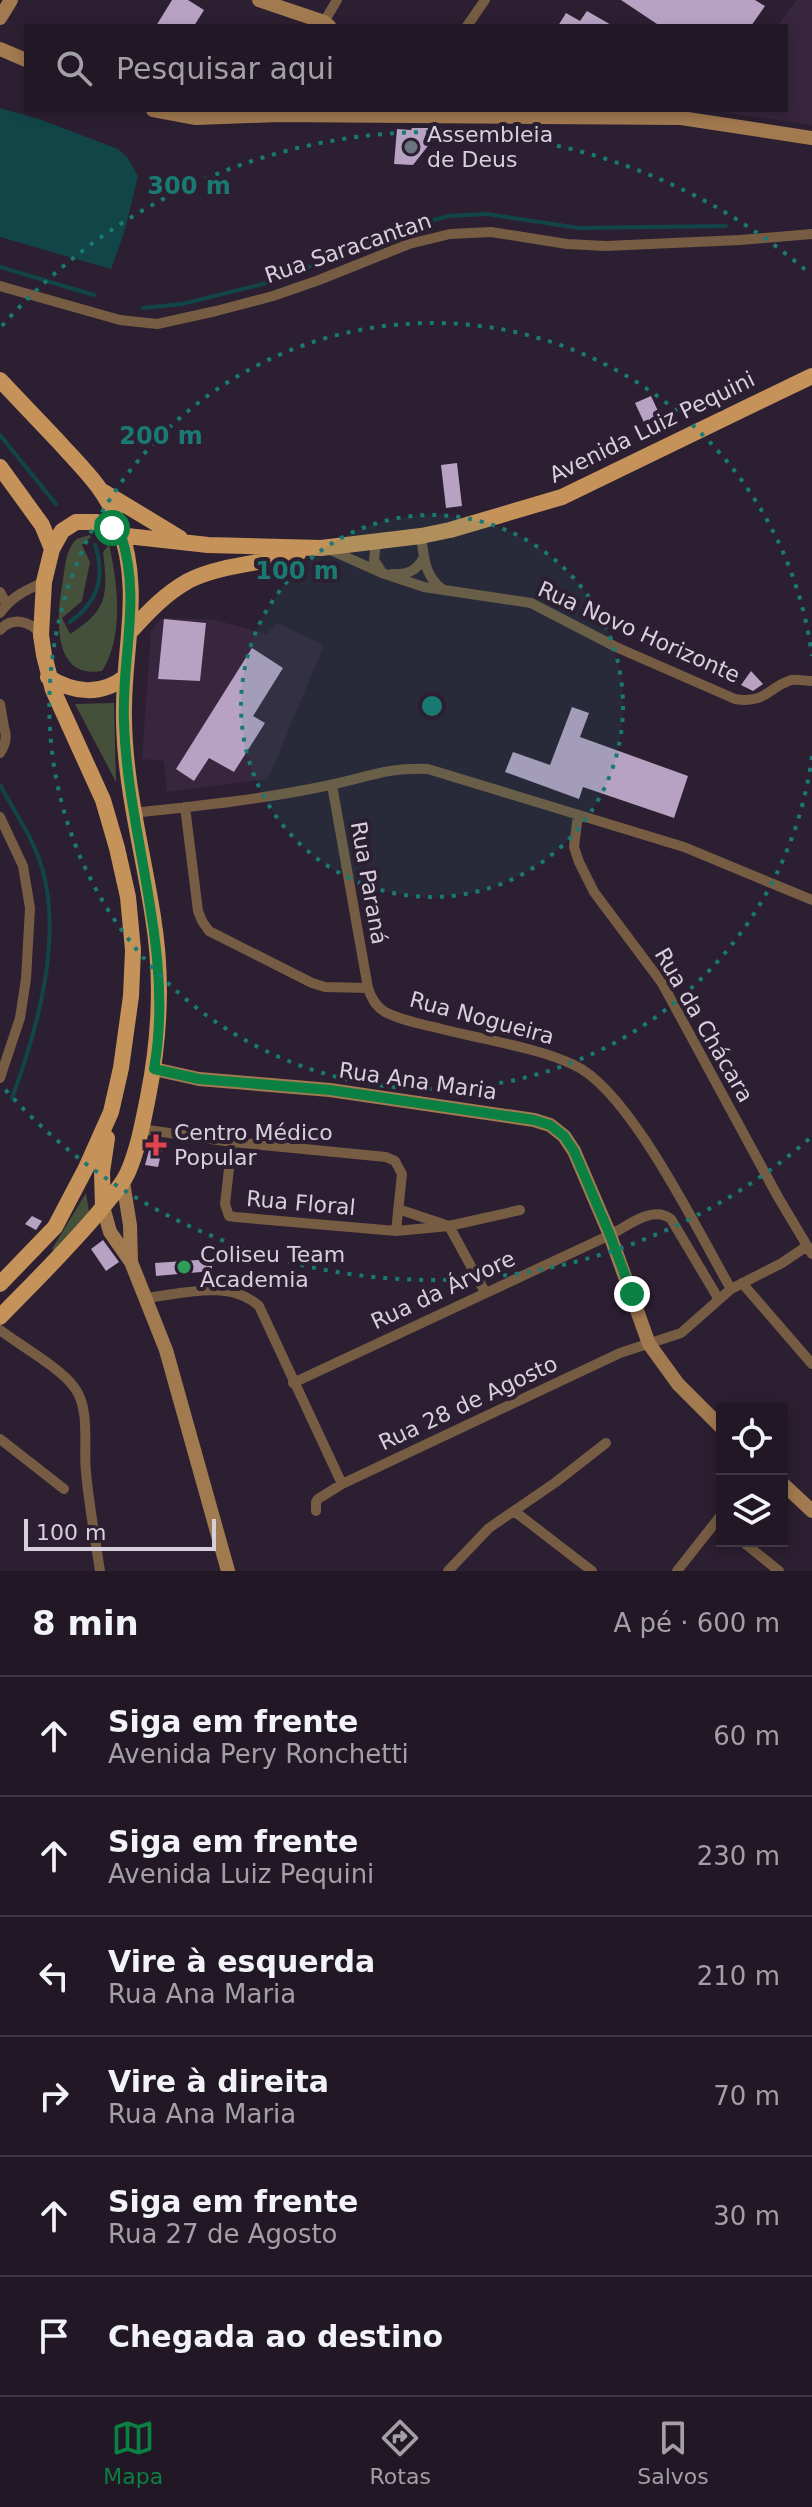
<!DOCTYPE html>
<html lang="pt">
<meta charset="utf-8">
<style>
:root{--surface:#211725;--page:#29202d;--text:#f1f3f6;--muted:#a29fa7;--line:#3e3642;--accent:#0b8043}
body{margin:0;font-family:"DejaVu Sans",sans-serif;background:var(--page);color:var(--text)}
.controls{position:absolute;right:24px;bottom:24px;display:grid;overflow:hidden;border-radius:0px;box-shadow:0 4px 12px #0003}
.controls button{width:72px;height:72px;display:grid;place-items:center;padding:0;border:0;border-bottom:2px solid var(--line);background:var(--surface);color:var(--text);font:40px sans-serif}
.scale{position:absolute;left:24px;bottom:20px;width:192px;box-sizing:border-box;padding-left:8px;border:4px solid #d7cfdb;border-top:0;font-size:22px;line-height:28px;white-space:nowrap;color:#d7cfdb;-webkit-text-stroke:6px #2c1f31;paint-order:stroke}
.stop{position:absolute;width:24px;height:24px;margin:-18px;border:6px solid #0b8043;border-radius:50%;background:#fff}
.stop.end{background:#0b8043;border-color:#fff;box-shadow:0 2px 8px #0008}
.list{margin:0;padding:0;list-style:none}
h2{display:flex;justify-content:space-between;align-items:center;height:104px;margin:0;padding:0 32px;font-size:34px}
h2 small{font-size:26px;font-weight:400;color:var(--muted)}
.list li{display:grid;grid-template-columns:52px 1fr auto;gap:24px;align-items:center;box-sizing:border-box;height:120px;padding:0 32px;border-top:2px solid var(--line)}
.list b{display:block;font-size:30px;white-space:nowrap}
.list p{margin:0;font-size:26px;white-space:nowrap;color:var(--muted)}
.list em{font-size:26px;font-style:normal;color:var(--muted)}
.icon{flex:none;width:44px;height:44px;fill:none;stroke:currentColor;stroke-width:2;stroke-linecap:round;stroke-linejoin:round}
.map{position:relative;flex:none;width:812px;height:1571px;overflow:hidden}
.search{position:absolute;background:var(--surface);box-shadow:0 4px 12px #0003;left:24px;right:24px;top:24px;height:88px;display:flex;align-items:center;gap:20px;box-sizing:border-box;padding:0 28px;border-radius:0px;color:var(--muted);font-size:30px}
.sheet{height:824px;background:var(--surface)}
nav{display:flex;justify-content:space-around;align-items:center;box-sizing:border-box;height:112px;border-top:2px solid var(--line);background:var(--surface);font-size:22px;color:var(--muted)}
nav a{display:grid;justify-items:center;gap:4px}
nav .on{color:var(--accent)}
.map>svg:first-child{display:block}
</style>
<div class="map">
<svg width="812" height="1571" viewBox="0 0 812 1571">
<rect width="100%" height="100%" fill="#2c1f31"/>
<path fill="#37263e" d="M797,0h15v125l-98,-14 72,-1v-84h-9z
M162,618l49,1 56,15 10,-11 47,22 -56,134 -101,13 -3,-31 -22,-2 9,-128z"/>
<path fill="#45503a" d="M89,535l2,2 -9,8 8,17 -8,39 -20,17 8,16c38,-24 38,-39 33,-82l6,-7c9,38 15,92 -7,126 -52,9 -45,-58 -39,-91 2,-13 3,-32 14,-41 4,-2 8,-2 12,-4z
M114,703l2,79 -41,-78z
M86,1193l3,19 -33,41 -4,-4z"/>
<path fill="#124548" d="M0,108l39,11 79,30 9,8 11,19 -14,57 -13,36 -111,-32z"/>
<g fill="none" stroke-linecap="round" stroke-linejoin="round">
<path stroke="#124548" stroke-width="4" d="M0,267l94,28
M143,308l39,-4 89,-22 141,-56 36,-10 39,-2 92,14 147,-2
M0,435l56,69
M70,622c27,-19 36,-45 25,-77
M0,785c14,26 34,54 42,83 21,71 -5,163 -30,230"/>
</g>
<path fill="#b7a2c4" d="M172,0h16l16,10 -10,16h-38z
M621,0h134l10,6 -14,20h-91z
M587,11l26,15h-55l8,-13 14,8z
M412,128h30l-29,37 -19,-1 3,-35 14,1z
M651,396l13,28 -16,7 -13,-28z
M457,463l5,43 -16,2 -5,-43z
M164,619l42,4 -6,58 -42,-2z
M252,648l31,20 -30,48 12,7 -31,49 -25,-14 -15,23 -18,-12z
M751,671l12,13 -10,7 -12,-6z
M572,707l17,6 -9,24 108,39 -14,42 -91,-31 -4,12 -74,-27 8,-20 37,13z
M155,1139l9,1 -6,27 -13,-2 5,-18z
M32,1216l10,5 -6,9 -11,-6z
M103,1240l16,22 -13,9 -15,-22z
M212,1259v12l-56,5 -1,-13z"/>
<g fill="none" stroke-linecap="round" stroke-linejoin="round">
<path stroke="#755c42" stroke-width="10" d="M324,22l13,-22
M467,26l18,-26
M0,286l120,34 37,4 59,-13 57,-15 46,-16 90,-36 41,-10 41,-2 76,12 39,2 134,-6 72,-6
M421,536c3,21 3,39 21,53
M376,542l-2,18 7,11
M326,548l56,25 42,14 107,16 85,44 119,52c31,5 32,-11 56,-19 6,-1 15,1 21,1
M392,574c15,1 25,-3 32,-17
M0,592l6,11
M0,613c11,-16 26,-23 44,-31
M0,630c12,-14 31,-9 41,5
M0,704l4,23
M0,723c9,8 6,21 0,30
M332,785l36,203c3,10 7,18 17,24 16,8 35,12 53,16 41,11 99,19 136,37 56,25 125,169 157,224
M185,807l13,104 4,10 7,10 103,52 13,4 43,1
M132,813c66,-7 133,-14 198,-28 38,-8 57,-18 98,-16l256,78 128,53
M578,815l-4,32 5,15 15,30 68,91 116,214 34,57
M0,817l23,49 7,42 -4,71 -6,39 -20,60
M141,1129l91,13 154,15 9,4 7,13 -6,57
M232,1142l-7,62 4,12 6,1 161,14 53,-5 71,-16
M398,1209l51,17 36,66
M742,1283l70,81
M146,1298c37,-4 83,-19 113,8l83,178
M0,1330c21,16 59,37 74,57 17,22 9,59 12,85 3,33 9,66 14,99
M293,1383l317,-148c18,-9 42,-30 61,-16l47,79
M0,1439l64,50
M316,1511v-9l2,-3 24,-15 278,-131 61,-20 50,-44 51,-26 25,-17
M514,1511l78,60
M742,1541l37,30
M448,1571l41,-43 67,-46 50,-39
M677,1571l45,-57"/>
<path stroke="#a27a50" stroke-width="14" d="M259,0l65,22 5,4
M0,18l11,-18
M0,49l26,11
M153,110l43,8 82,-3 403,3 131,20
M154,1069l45,10 131,11 204,30 16,5 14,11 10,15 36,84 39,109 29,40 44,44
M123,1182l7,43 1,37
M103,1207l7,25 21,30 35,88 62,221
M782,1483l30,28"/>
<path stroke="#c5925a" stroke-width="16" d="M0,380c19,20 39,41 58,61 24,27 47,47 60,82 26,67 4,129 6,197 1,68 19,131 29,197 10,61 7,120 -5,180 -5,25 -10,52 -20,75 -6,14 -16,23 -25,35 -32,39 -68,74 -103,110
M0,467l42,58 10,24
M104,492l76,46
M131,631c17,-19 34,-37 57,-50 30,-16 77,-18 110,-27
M48,677c25,16 53,19 77,0
M103,1207l-1,-35 5,-34
M0,1284l55,-57 31,-59 25,-56 10,-44 10,-72 2,-46 -5,-53 -11,-49 -14,-48 -50,-110 -9,-35 -3,-20 3,-53 8,-33 10,-18 14,-9h21l30,14 81,9 113,3 100,-12 29,-6 112,-33 250,-121"/>
</g>
<g fill="none" stroke-linecap="round" stroke-linejoin="round">
<path stroke="#0b8043" stroke-width="10" d="M112,528l9,7c21,65 0,122 3,188 4,116 51,228 30,346l45,10 131,11 204,30 16,5 14,11 10,15 36,84 22,59"/>
</g>
<circle cx="432" cy="706" r="191" fill="#197a73" fill-opacity=".12"/>
<g fill="none" stroke="#197a73" stroke-width="4" stroke-dasharray="4 8">
<circle cx="432" cy="706" r="191"/>
<path d="M812 756A383 383 0 1 1 812 656"/>
<path d="M809 1139A574 574 0 0 1 2 1086M2 326A574 574 0 0 1 809 273"/>
</g>
<circle fill="#6b7280" stroke="#2c1f31" stroke-width="3" cx="411" cy="147" r="8"/>
<path fill="#e0444e" stroke="#2c1f31" stroke-width="3" d="M152 1133h8v8h8v8h-8v8h-8v-8h-8v-8h8z"/>
<circle fill="#2e9e5b" stroke="#2c1f31" stroke-width="3" cx="184" cy="1267" r="8"/>
<g text-anchor="middle" dominant-baseline="central" stroke-width="8" stroke-linejoin="round" paint-order="stroke">
<g font-size="22" fill="#d7cfdb" stroke="#2c1f31" text-anchor="start">
<text x="427" y="134">Assembleia<tspan x="427" dy="25">de Deus</tspan></text>
<text x="174" y="1132">Centro Médico<tspan x="174" dy="25">Popular</tspan></text>
<text x="200" y="1254">Coliseu Team<tspan x="200" dy="25">Academia</tspan></text>
</g>
<g font-size="22" fill="#d7cfdb" stroke="#2c1f31">
<text transform="translate(348 248) rotate(-19)">Rua Saracantan</text>
<text transform="translate(652 427) rotate(-26)">Avenida Luiz Pequini</text>
<text transform="translate(639 632) rotate(24)">Rua Novo Horizonte</text>
<text transform="translate(369 883) rotate(80)">Rua Paraná</text>
<text transform="translate(482 1018) rotate(15)">Rua Nogueira</text>
<text transform="translate(704 1025) rotate(60)">Rua da Chácara</text>
<text transform="translate(418 1081) rotate(8)">Rua Ana Maria</text>
<text transform="translate(301 1203) rotate(5)">Rua Floral</text>
<text transform="translate(443 1290) rotate(-25)">Rua da Árvore</text>
<text transform="translate(468 1403) rotate(-25)">Rua 28 de Agosto</text>
</g>
</g>
<circle cx="432" cy="706" r="12" fill="#197a73" stroke="#2c1f31" stroke-width="4"/>
<g font-size="24" text-anchor="middle" font-weight="bold" fill="#197a73" stroke="#2c1f31" stroke-width="8" stroke-linejoin="round" paint-order="stroke">
<text x="189" y="194">300 m</text>
<text x="161" y="444">200 m</text>
<text x="297" y="579">100 m</text>
</g>
</svg>
<div class="controls">
<button><svg class="icon" aria-label="locate" viewBox="0 0 24 24"><circle cx="12" cy="12" r="6"/><path d="M12 2v4M12 18v4M2 12h4M18 12h4"/></svg></button>
<button><svg class="icon" aria-label="layers" viewBox="0 0 24 24"><path d="M12 4l9 5-9 5-9-5zM3 14l9 5 9-5"/></svg></button>
</div>
<div class="scale">100 m</div>
<div class="stop" style="left:112px;top:528px"></div>
<div class="stop end" style="left:632px;top:1294px"></div>
<div class="search"><svg class="icon" aria-label="search" viewBox="0 0 24 24"><circle cx="10" cy="10" r="6"/><path d="M15 15l6 6"/></svg>Pesquisar aqui</div>
</div>
<section class="sheet">
<h2>8 min<small>A pé · 600 m</small></h2>
<ul class="list">
<li><svg class="icon" aria-label="ahead" viewBox="0 0 24 24"><path d="M12 20V5M6 11l6-6 6 6"/></svg><div><b>Siga em frente</b><p>Avenida Pery Ronchetti</p></div><em>60 m</em></li>
<li><svg class="icon" aria-label="ahead" viewBox="0 0 24 24"><path d="M12 20V5M6 11l6-6 6 6"/></svg><div><b>Siga em frente</b><p>Avenida Luiz Pequini</p></div><em>230 m</em></li>
<li><svg class="icon" aria-label="left" viewBox="0 0 24 24"><path d="M17 20v-9H6M10 6l-5 5 5 5"/></svg><div><b>Vire à esquerda</b><p>Rua Ana Maria</p></div><em>210 m</em></li>
<li><svg class="icon" aria-label="right" viewBox="0 0 24 24"><path d="M7 20v-9h11M14 6l5 5-5 5"/></svg><div><b>Vire à direita</b><p>Rua Ana Maria</p></div><em>70 m</em></li>
<li><svg class="icon" aria-label="ahead" viewBox="0 0 24 24"><path d="M12 20V5M6 11l6-6 6 6"/></svg><div><b>Siga em frente</b><p>Rua 27 de Agosto</p></div><em>30 m</em></li>
<li><svg class="icon" aria-label="arrive" viewBox="0 0 24 24"><path d="M6 21V4h12l-3 4 3 4H6"/></svg><div><b>Chegada ao destino</b></div></li>
</ul>
</section>
<nav>
<a class="on"><svg class="icon" aria-label="map" viewBox="0 0 24 24"><path d="M3 6l6-2 6 2 6-2v14l-6 2-6-2-6 2zM9 4v14M15 6v14"/></svg>Mapa</a>
<a><svg class="icon" aria-label="directions" viewBox="0 0 24 24"><path d="M12 3l9 9-9 9-9-9zM9 14v-3h6M13 9l2 2-2 2"/></svg>Rotas</a>
<a><svg class="icon" aria-label="saved" viewBox="0 0 24 24"><path d="M7 4h10v16l-5-4-5 4z"/></svg>Salvos</a>
</nav>
